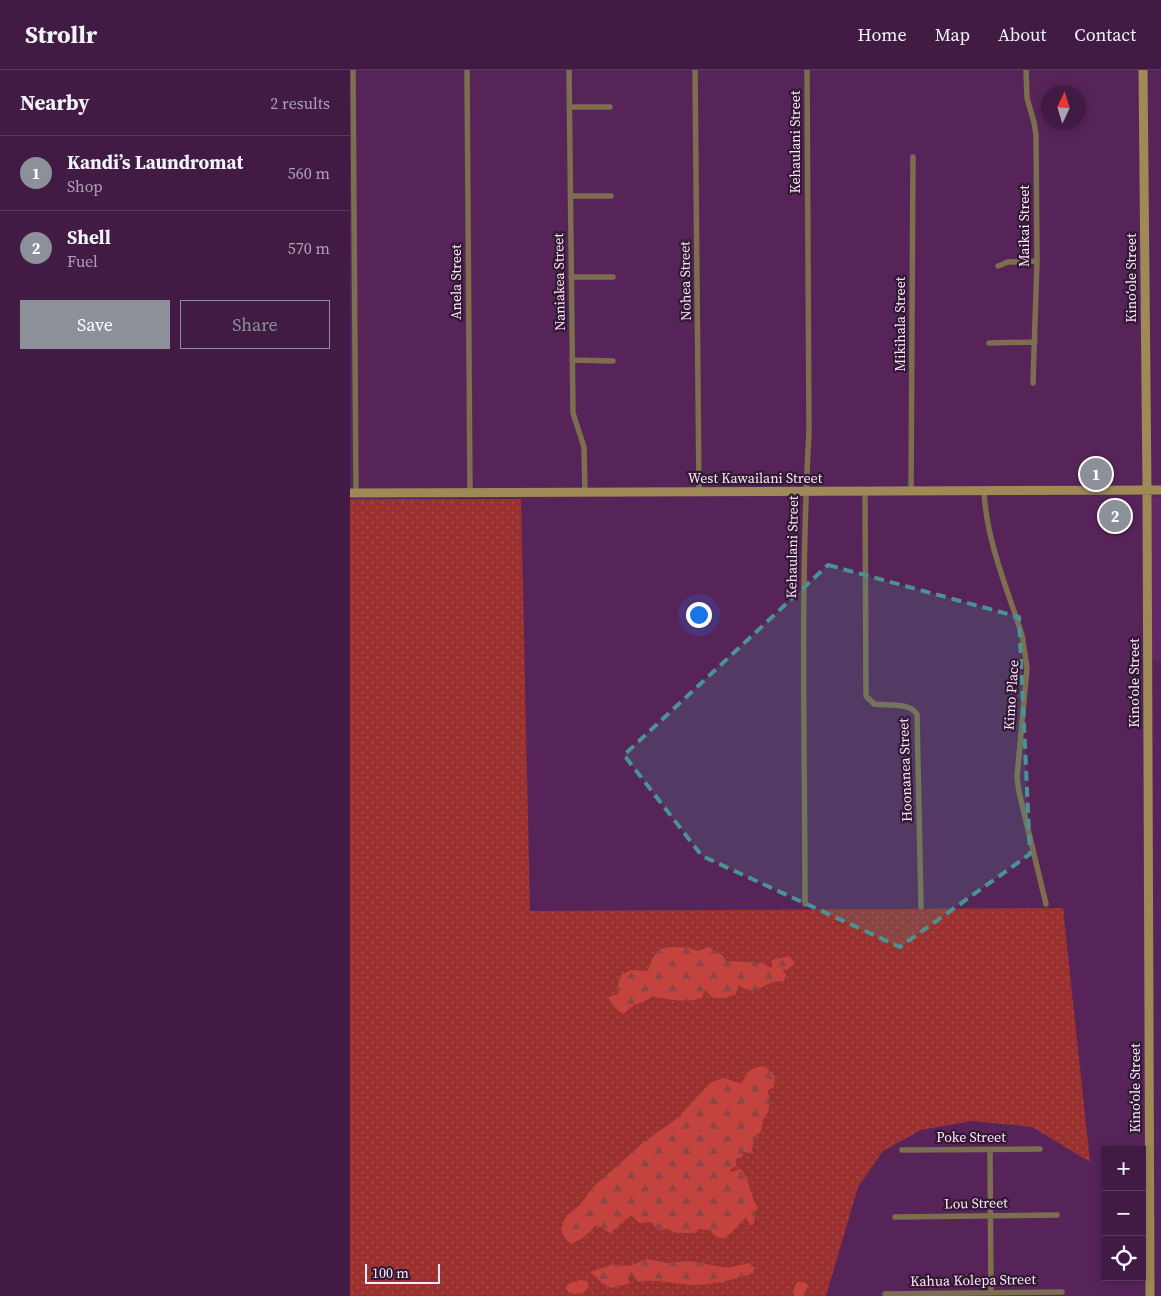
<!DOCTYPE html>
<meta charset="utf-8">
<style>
:root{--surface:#411b44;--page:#4c284f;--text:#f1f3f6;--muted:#aea1b2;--line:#5a395d;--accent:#8c9099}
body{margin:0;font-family:"Source Serif 4",serif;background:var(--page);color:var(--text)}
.controls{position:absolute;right:15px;bottom:15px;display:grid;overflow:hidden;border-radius:0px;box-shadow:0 2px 12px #0003}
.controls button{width:45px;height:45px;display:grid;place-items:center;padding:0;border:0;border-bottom:1px solid var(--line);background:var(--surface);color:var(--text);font:25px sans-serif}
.compass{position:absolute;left:691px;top:15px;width:45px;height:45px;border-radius:50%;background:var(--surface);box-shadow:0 2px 12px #0003;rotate:4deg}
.scale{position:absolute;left:15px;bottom:12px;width:75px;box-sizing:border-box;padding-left:5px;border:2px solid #ffe5ff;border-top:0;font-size:14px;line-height:18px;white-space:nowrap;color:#ffe5ff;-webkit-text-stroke:4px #301931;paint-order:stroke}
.you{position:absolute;left:348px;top:544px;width:18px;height:18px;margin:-12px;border:4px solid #fff;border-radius:50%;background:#1a73e8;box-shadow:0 0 0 8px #1a73e833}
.badge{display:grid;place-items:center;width:32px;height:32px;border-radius:50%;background:var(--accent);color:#fff;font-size:16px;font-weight:700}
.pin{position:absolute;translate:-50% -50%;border:2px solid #fff;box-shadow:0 1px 5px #0006}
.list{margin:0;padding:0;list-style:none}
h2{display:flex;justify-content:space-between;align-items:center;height:65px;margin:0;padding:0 20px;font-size:21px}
h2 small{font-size:16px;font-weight:400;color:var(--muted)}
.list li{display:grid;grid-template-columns:32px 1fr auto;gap:15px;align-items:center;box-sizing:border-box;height:75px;padding:0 20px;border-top:1px solid var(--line)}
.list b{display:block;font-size:19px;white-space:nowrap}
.list p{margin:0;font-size:16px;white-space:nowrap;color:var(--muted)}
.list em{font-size:16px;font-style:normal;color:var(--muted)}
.actions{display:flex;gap:10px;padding:15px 20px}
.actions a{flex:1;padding:11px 0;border:1px solid var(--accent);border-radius:0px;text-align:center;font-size:18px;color:var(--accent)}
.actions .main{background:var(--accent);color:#fff}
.icon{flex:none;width:28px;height:28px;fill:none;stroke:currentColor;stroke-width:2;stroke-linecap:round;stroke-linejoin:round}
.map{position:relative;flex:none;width:811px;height:1226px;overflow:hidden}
header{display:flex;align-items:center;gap:30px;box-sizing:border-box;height:70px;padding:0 25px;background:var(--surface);border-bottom:1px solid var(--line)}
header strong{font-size:24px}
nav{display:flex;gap:28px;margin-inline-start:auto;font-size:18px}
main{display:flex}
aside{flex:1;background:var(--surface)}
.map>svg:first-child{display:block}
</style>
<header>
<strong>Strollr</strong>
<nav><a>Home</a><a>Map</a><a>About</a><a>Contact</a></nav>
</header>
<main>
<aside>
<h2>Nearby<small>2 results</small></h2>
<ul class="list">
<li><span class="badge">1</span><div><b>Kandi’s Laundromat</b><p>Shop</p></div><em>560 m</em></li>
<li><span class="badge">2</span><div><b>Shell</b><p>Fuel</p></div><em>570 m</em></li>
</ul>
<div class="actions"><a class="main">Save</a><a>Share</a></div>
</aside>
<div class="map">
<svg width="811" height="1226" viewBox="0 0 811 1226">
<defs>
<pattern id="green-dots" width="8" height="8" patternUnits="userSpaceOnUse" patternTransform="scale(1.25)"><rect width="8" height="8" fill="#9a312f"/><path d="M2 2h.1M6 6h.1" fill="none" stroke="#a94f4e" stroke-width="1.8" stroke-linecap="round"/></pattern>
<pattern id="forest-firs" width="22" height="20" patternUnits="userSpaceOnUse" patternTransform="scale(1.25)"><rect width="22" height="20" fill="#c5433f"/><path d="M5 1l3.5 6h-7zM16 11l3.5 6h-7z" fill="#8f4445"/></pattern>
</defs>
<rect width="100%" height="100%" fill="#57245a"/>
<path fill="#622865" d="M801,427h10v163h-10z"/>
<path fill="url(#green-dots)" d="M0,429h171l9,412 533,-3 27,254 -58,-35 -61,-6 -50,9 -38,21 -25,36 -32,109h-476z"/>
<path fill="url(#forest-firs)" d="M322,877l17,1 9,3 11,-4 14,9 3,5 35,2 11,5v-8l17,-4 6,7 -8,7 -5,-1 4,6 -2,6c-4,0 -9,0 -12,1 -14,7 -18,13 -34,3l-2,9 -12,4h-11l-8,-8 -3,8c-19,5 -31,2 -50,-2l-3,3 -15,6 -11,9 -9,-7 -6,-10 10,-3v-10l3,-9 10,-5 17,1 4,-12 7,-10z
M414,996l11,10 -1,11 -7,4 3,7 -2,14 -5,8 -2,11 -6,6 -4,16 -7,-1 -2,5 -6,2v7l-6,4v2l11,-3c9,10 9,29 17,39l-3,5 -1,11 -4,1 -4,-8 -21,22 -10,-3 -4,-6 -12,-1 -3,4h-19l-10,-4 -9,1 -7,-8 -12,1 -8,-8 -21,18 -14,-8c-8,10 -14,14 -25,19l-5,-4 -5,-11 5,-13 14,-11 12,-17 52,-46 35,-25 31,-34 13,-5 20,6c0,-12 11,-17 21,-18z
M296,1189l21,4 23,-2 38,7 21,-5 6,5 -4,6c-18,6 -39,11 -58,11 -19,-1 -36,-7 -55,-3l-6,-7 -5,2 3,6 -19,5 -9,-5 -12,-11 24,-8 16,2z
M230,1210l7,1 2,6c-6,7 -11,8 -20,6l-4,-5 3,-4z
M447,1212h7l4,3 -5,11h-9v-8z"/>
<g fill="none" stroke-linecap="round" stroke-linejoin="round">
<path stroke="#7c6e4f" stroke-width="5.5" d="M3,0l3,423
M117,0l3,423
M219,0l4,343 11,34 1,46
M345,0l4,422
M676,0l1,28 7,24 2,13 1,126 -4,122
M220,37h40
M221,126h40
M648,196l10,-4 29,-1
M221,207h42
M639,273l46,-1
M222,290l41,1
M634,420c2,50 23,98 38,145l5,33 -10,109 2,15 27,112
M561,421l2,-334
M515,422l1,204 8,8c14,2 35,-2 43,10l4,193
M455,834c0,-157 -5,-315 4,-472l-2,-362
M552,1080l138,-1
M640,1080l1,146
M545,1147l162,-2
M535,1224l177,-2"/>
<path stroke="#9f8957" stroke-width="9" d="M793,0l4,420 3,806
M0,423l811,-3"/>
</g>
<path fill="#4b9292" fill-opacity="0.2" stroke="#4b9292" stroke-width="4" stroke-dasharray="10 6" stroke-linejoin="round" d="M478,495l191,52 11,237 -130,93 -198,-91 -78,-101z"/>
<g text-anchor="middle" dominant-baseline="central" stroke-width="4.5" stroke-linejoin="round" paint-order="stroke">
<g font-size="14" fill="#ffe5ff" stroke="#301931">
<text transform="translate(445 72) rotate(-90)">Kehaulani Street</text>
<text transform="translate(674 156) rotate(-90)">Maikai Street</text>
<text transform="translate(781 208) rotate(-90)">Kinoʻole Street</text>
<text transform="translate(335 211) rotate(-91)">Nohea Street</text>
<text transform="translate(106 212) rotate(-90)">Anela Street</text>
<text transform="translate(209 212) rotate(-91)">Naniakea Street</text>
<text transform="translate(550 254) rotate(-90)">Mikihala Street</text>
<text x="405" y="408">West Kawailani Street</text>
<text transform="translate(442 477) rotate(-89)">Kehaulani Street</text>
<text transform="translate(784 613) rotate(-90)">Kinoʻole Street</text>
<text transform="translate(661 625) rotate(-86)">Kimo Place</text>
<text transform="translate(555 700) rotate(-92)">Hoonanea Street</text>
<text transform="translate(785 1018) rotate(-90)">Kinoʻole Street</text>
<text x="621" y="1067">Poke Street</text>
<text transform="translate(626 1133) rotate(-1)">Lou Street</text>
<text transform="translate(623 1210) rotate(-1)">Kahua Kolepa Street</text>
</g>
</g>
</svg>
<div class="controls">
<button>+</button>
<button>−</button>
<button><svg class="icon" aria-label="locate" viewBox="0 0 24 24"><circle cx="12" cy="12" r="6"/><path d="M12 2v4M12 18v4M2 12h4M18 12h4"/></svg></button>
</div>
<svg class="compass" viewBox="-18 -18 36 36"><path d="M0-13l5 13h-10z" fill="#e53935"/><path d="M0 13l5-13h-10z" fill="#aea1b2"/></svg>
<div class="scale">100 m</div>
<div class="you"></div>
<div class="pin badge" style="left:746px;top:404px">1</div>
<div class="pin badge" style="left:765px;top:446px">2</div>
</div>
</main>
